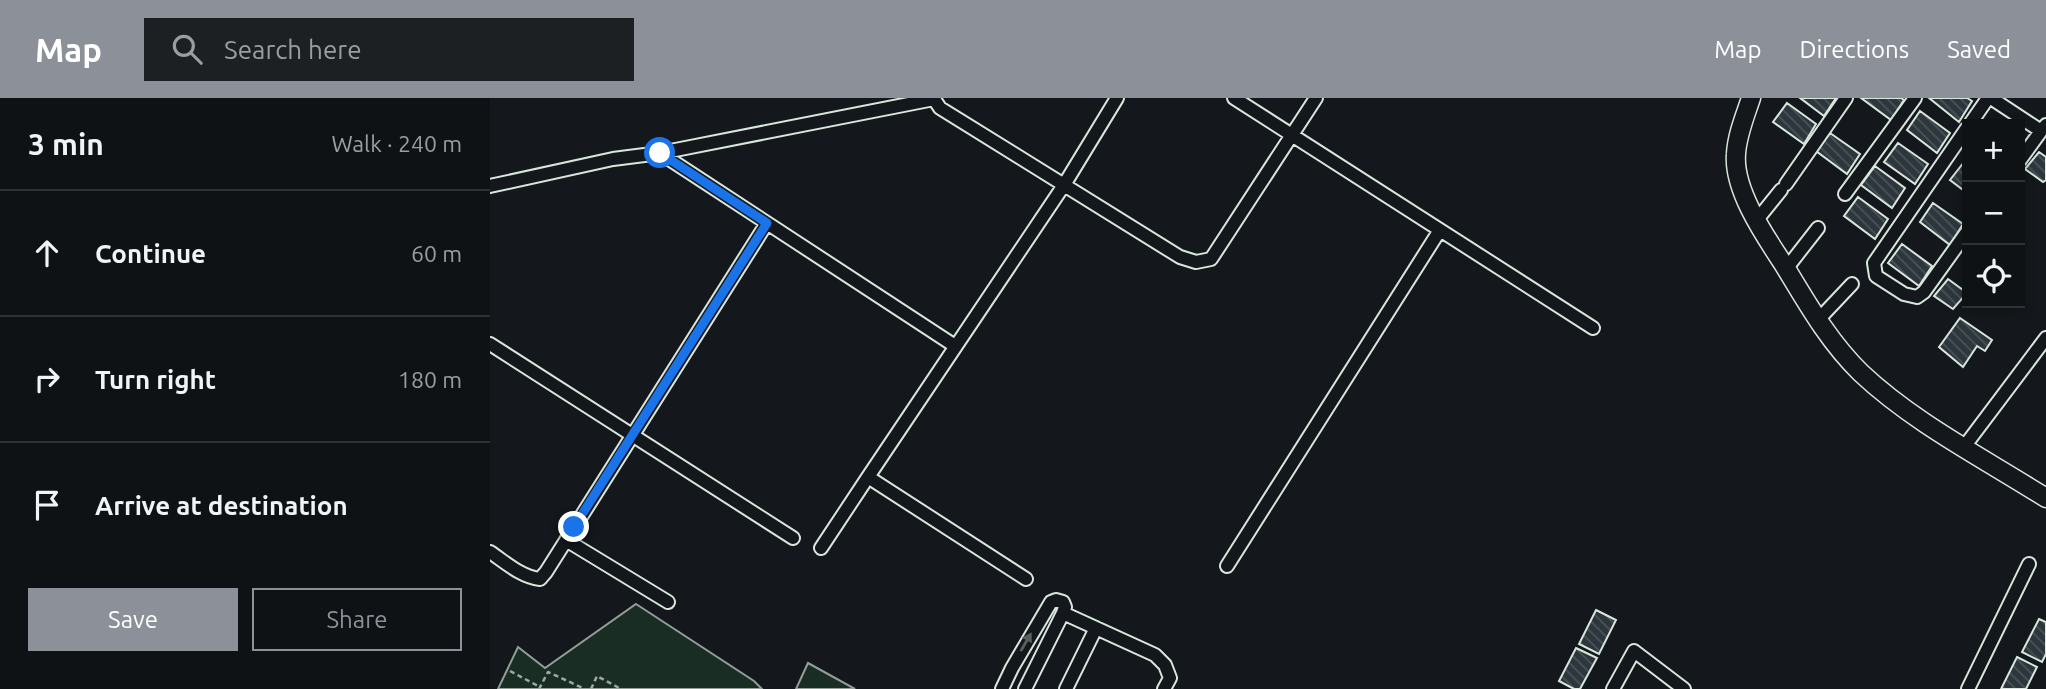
<!DOCTYPE html>
<meta charset="utf-8">
<style>
:root{--surface:#0f1215;--page:#1d2022;--text:#f1f3f6;--muted:#9b9ea0;--line:#2f3234;--accent:#8c9099}
body{margin:0;font-family:Ubuntu,sans-serif;background:var(--page);color:var(--text)}
.controls{position:absolute;right:21px;top:21px;display:grid;overflow:hidden;border-radius:0px;box-shadow:0 4px 10px #0003}
.controls button{width:63px;height:63px;display:grid;place-items:center;padding:0;border:0;border-bottom:2px solid var(--line);background:var(--surface);color:var(--text);font:35px sans-serif}
.stop{position:absolute;width:21px;height:21px;margin:-16px;border:5px solid #1a73e8;border-radius:50%;background:#fff}
.stop.end{background:#1a73e8;border-color:#fff;box-shadow:0 2px 7px #0008}
.list{margin:0;padding:0;list-style:none}
h2{display:flex;justify-content:space-between;align-items:center;height:91px;margin:0;padding:0 28px;font-size:30px}
h2 small{font-size:23px;font-weight:400;color:var(--muted)}
.list li{display:grid;grid-template-columns:46px 1fr auto;gap:21px;align-items:center;box-sizing:border-box;height:126px;padding:0 28px;border-top:2px solid var(--line)}
.list b{display:block;font-size:26px;white-space:nowrap}
.list em{font-size:23px;font-style:normal;color:var(--muted)}
.actions{display:flex;gap:14px;padding:21px 28px}
.actions a{flex:1;padding:16px 0;border:2px solid var(--accent);border-radius:0px;text-align:center;font-size:24px;color:var(--accent)}
.actions .main{background:var(--accent);color:#fff}
.icon{flex:none;width:38px;height:38px;fill:none;stroke:currentColor;stroke-width:2;stroke-linecap:round;stroke-linejoin:round}
.map{position:relative;flex:none;width:1556px;height:591px;overflow:hidden}
header{display:flex;align-items:center;gap:42px;box-sizing:border-box;height:98px;padding:0 35px;background:var(--accent);color:#fff}
header strong{font-size:33px}
nav{display:flex;gap:38px;margin-inline-start:auto;font-size:24px}
.search{width:490px;height:63px;background:var(--page);display:flex;align-items:center;gap:18px;box-sizing:border-box;padding:0 24px;border-radius:0px;color:var(--muted);font-size:26px}
main{display:flex}
aside{flex:1;background:var(--surface)}
.map>svg:first-child{display:block}
</style>
<header>
<strong>Map</strong>
<div class="search"><svg class="icon" aria-label="search" viewBox="0 0 24 24"><circle cx="10" cy="10" r="6"/><path d="M15 15l6 6"/></svg>Search here</div>
<nav><a>Map</a><a>Directions</a><a>Saved</a></nav>
</header>
<main>
<aside>
<h2>3 min<small>Walk · 240 m</small></h2>
<ul class="list">
<li><svg class="icon" aria-label="ahead" viewBox="0 0 24 24"><path d="M12 20V5M6 11l6-6 6 6"/></svg><div><b>Continue</b></div><em>60 m</em></li>
<li><svg class="icon" aria-label="right" viewBox="0 0 24 24"><path d="M7 20v-9h11M14 6l5 5-5 5"/></svg><div><b>Turn right</b></div><em>180 m</em></li>
<li><svg class="icon" aria-label="arrive" viewBox="0 0 24 24"><path d="M6 21V4h12l-3 4 3 4H6"/></svg><div><b>Arrive at destination</b></div></li>
</ul>
<div class="actions"><a class="main">Save</a><a>Share</a></div>
</aside>
<div class="map">
<svg width="1556" height="591" viewBox="0 0 1556 591">
<defs>
<pattern id="building-back-hatch" width="6" height="6" patternUnits="userSpaceOnUse" patternTransform="scale(1.75)"><rect width="6" height="6" fill="#2c363c"/><path d="M-1 5l2 2M0 0l6 6M5-1l2 2" fill="none" stroke="#4a5358"/></pattern>
</defs>
<rect width="100%" height="100%" fill="#14181c"/>
<path fill="#1a2d24" stroke="#939e99" stroke-width="2" d="M146,506l118,77 8,8h-264l20,-42 27,21z
M318,565l47,26h-59z"/>
<path fill="url(#building-back-hatch)" stroke="#d8e6dc" stroke-width="2" d="M1310,0h36l-12,18z
M1371,0h40l3,2 -13,20z
M1439,0h38l5,3 -13,21z
M1297,5l29,21 -12,20 -31,-22z
M1430,13l30,22 -13,20 -30,-23z
M1340,35l30,21 -13,20 -31,-23z
M1408,45l30,21 -13,20 -31,-22z
M1549,54l7,5v23l-3,2 -18,-13z
M1474,64l3,2v29l-17,-13z
M1385,68l30,22 -13,20 -31,-23z
M1368,99l30,22 -13,20 -31,-23z
M1443,105l30,21 -13,21 -30,-23z
M1412,146l30,22 -13,20 -31,-23z
M1458,181l19,14 -14,16 -19,-13z
M1470,220l32,22 -7,11 -8,-5 -14,21 -24,-20z
M1106,512l20,10 -17,34 -20,-10z
M1549,521l7,3v32l-4,8 -20,-10z
M1086,550l21,10 -17,31h-6l-15,-8z
M1527,559l20,10 -11,22h-25z"/>
<g fill="none" stroke-linecap="round" stroke-linejoin="round">
<g stroke="#d8e6dc" stroke-width="16">
<path id="street" d="M744,0l359,230
M1501,0l50,33 5,-6
M1480,26l18,-26
M1477,30l-93,135 2,13 28,18 13,3 7,-5 43,-60
M170,55l295,193
M1530,62l21,-29
M1296,86l60,-86
M0,88l123,-27 47,-6 274,-54 6,9 240,149 16,5 15,-3 105,-161
M1355,96l70,-96
M1266,123l25,-31
M1296,171l32,-41
M1328,222l34,-36
M0,246l303,194
M1474,349l82,-109
M76,442l102,62
M331,450l47,-71
M0,454c15,10 31,25 50,27l6,-7 221,-349
M737,468l213,-336
M536,481l-158,-102 196,-292 53,-87
M573,515l92,42 10,10 5,13 -6,11
M512,591l10,-21 39,-66 5,-2 7,2 2,5 -2,6 -38,76
M576,591l30,-61
M1123,591l21,-38 50,38
M1478,591l61,-125"/>
</g>
<g stroke="#d8e6dc" stroke-width="21">
<path id="secondary" d="M1261,0c-6,18 -14,37 -15,56 -3,36 29,82 48,111 23,38 45,77 77,108 53,50 124,86 185,125"/>
</g>
<path stroke="#9da8a2" stroke-width="2.5" stroke-dasharray="5 3.5" stroke-linecap="butt" d="M20,573l30,16
M49,591l9,-17 37,17
M101,591l6,-13 24,13"/>
<use href="#street" stroke="#14181c" stroke-width="12"/>
<use href="#secondary" stroke="#14181c" stroke-width="18"/>
</g>
<defs><path id="oneway-solid" d="M-6-.8H1V-3.2L6.5 0L1 3.2V.8H-6Z" transform="scale(1.75)"/></defs>
<use fill="#59605f" href="#oneway-solid" transform="translate(536 544) rotate(-60)"/>
<g fill="none" stroke-linecap="round" stroke-linejoin="round">
<path stroke="#1a73e8" stroke-width="9" d="M84,429l193,-304 -107,-70"/>
</g>
</svg>
<div class="controls">
<button>+</button>
<button>−</button>
<button><svg class="icon" aria-label="locate" viewBox="0 0 24 24"><circle cx="12" cy="12" r="6"/><path d="M12 2v4M12 18v4M2 12h4M18 12h4"/></svg></button>
</div>
<div class="stop" style="left:170px;top:55px"></div>
<div class="stop end" style="left:84px;top:429px"></div>
</div>
</main>
